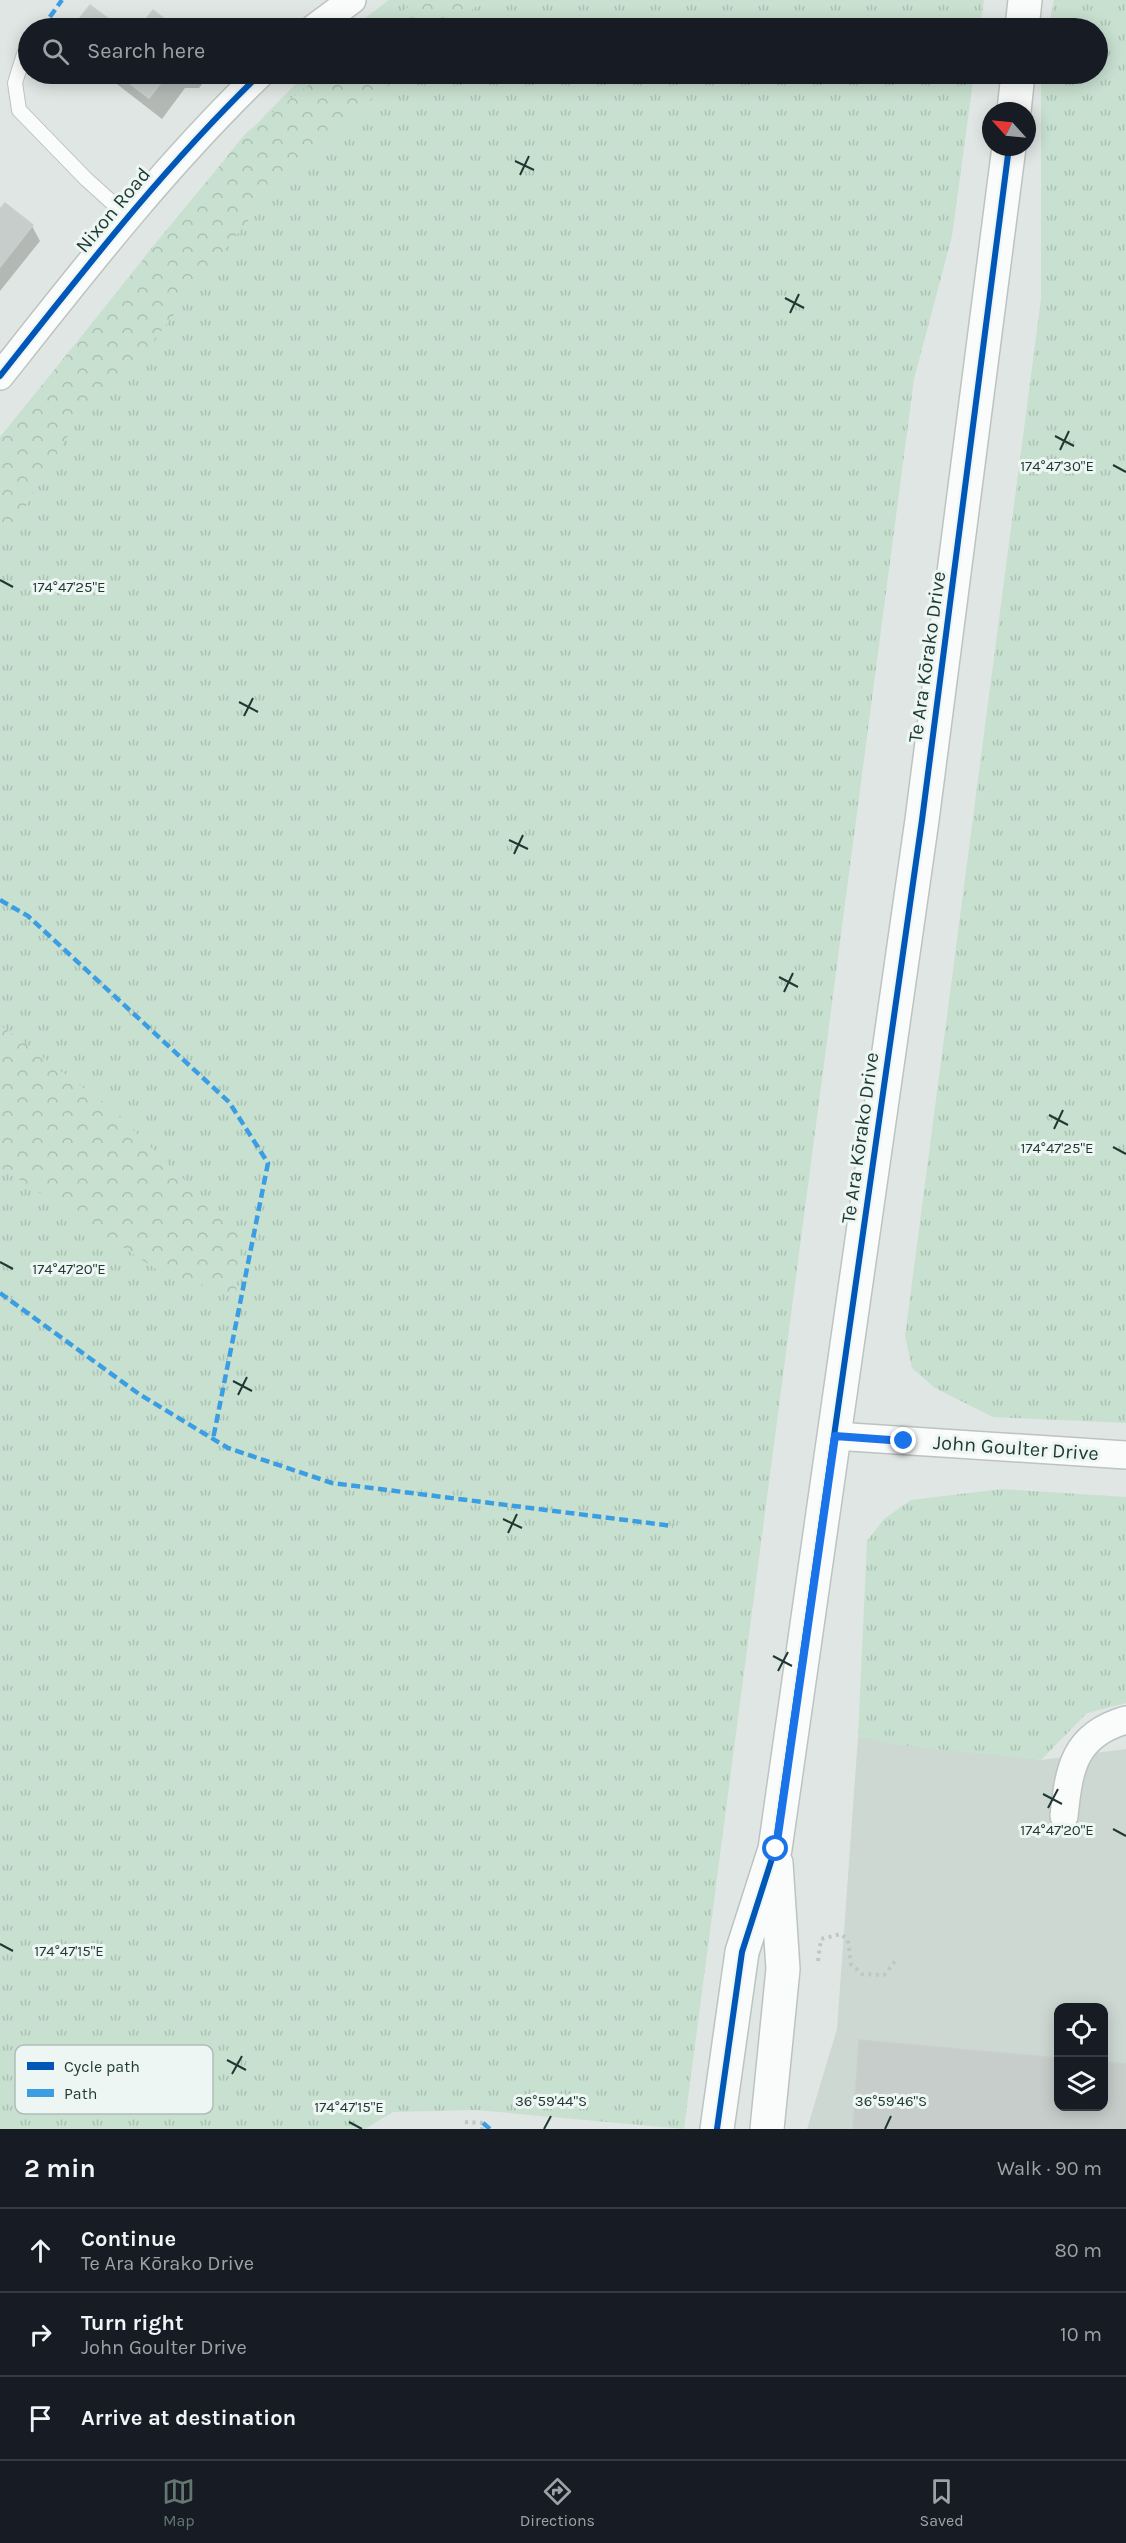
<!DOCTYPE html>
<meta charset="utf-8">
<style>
:root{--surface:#171b24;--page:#242831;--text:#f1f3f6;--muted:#9ea1a6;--line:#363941;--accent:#637670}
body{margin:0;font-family:Karla,sans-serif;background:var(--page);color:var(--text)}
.controls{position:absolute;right:18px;bottom:18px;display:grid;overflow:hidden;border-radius:12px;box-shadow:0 3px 15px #0003}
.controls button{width:54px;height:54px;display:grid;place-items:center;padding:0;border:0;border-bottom:2px solid var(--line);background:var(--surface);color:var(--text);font:30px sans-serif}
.compass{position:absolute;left:982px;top:102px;width:54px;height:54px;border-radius:50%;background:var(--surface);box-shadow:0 3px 15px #0003;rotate:297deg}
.stop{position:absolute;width:18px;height:18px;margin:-14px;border:4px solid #1a73e8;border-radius:50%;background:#fff}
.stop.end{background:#1a73e8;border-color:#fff;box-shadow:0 2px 6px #0008}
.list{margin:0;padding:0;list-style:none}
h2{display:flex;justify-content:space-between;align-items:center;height:78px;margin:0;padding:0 24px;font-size:26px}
h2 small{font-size:20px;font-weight:400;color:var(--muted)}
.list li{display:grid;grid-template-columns:39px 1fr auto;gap:18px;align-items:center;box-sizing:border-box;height:84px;padding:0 24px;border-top:2px solid var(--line)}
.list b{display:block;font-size:22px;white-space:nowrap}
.list p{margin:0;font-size:20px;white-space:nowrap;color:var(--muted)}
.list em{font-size:20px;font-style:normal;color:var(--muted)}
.icon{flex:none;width:33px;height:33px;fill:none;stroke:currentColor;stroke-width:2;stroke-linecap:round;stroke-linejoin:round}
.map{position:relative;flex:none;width:1126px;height:2129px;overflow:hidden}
.search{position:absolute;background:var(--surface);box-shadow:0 3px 15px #0003;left:18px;right:18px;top:18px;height:66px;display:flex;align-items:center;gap:15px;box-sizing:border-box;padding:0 21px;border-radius:33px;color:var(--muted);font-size:22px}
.sheet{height:330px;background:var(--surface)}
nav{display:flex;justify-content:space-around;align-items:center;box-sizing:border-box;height:84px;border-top:2px solid var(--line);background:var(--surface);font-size:16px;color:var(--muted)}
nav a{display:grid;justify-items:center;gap:3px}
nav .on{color:var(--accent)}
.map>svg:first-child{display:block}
</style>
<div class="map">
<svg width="1126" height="2129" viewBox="0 0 1126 2129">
<defs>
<pattern id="grass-tufts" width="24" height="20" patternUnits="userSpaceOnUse" patternTransform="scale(1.5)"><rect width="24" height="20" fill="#c8e0d0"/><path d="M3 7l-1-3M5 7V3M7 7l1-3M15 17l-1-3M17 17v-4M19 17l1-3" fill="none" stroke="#abc1b3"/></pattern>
<pattern id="forest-crowns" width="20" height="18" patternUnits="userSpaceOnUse" patternTransform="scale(1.5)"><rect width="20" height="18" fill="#c8e0d0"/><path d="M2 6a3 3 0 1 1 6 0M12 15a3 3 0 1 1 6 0" fill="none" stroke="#abc1b3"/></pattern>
</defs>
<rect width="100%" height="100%" fill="#e0e6e3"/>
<path fill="#cdd8d3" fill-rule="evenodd" d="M858,1737l183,23 85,-11v380h-319l30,-100zM1058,2008h46v98h-46z"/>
<path fill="url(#grass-tufts)" d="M389,0h595l-4,28h-628z
M1054,0h72v1423l-133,-6 -58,-29 -23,-20 -7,-32 136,-1037v-225h57v-46h-50z
M306,74h668l-22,162 -38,143 -230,1750 -208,-19 -83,2 -28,17h-365v-1688c51,-66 103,-132 155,-197 48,-58 96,-118 151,-170z
M1002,1489l124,8v206l-39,10 -46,47 -143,-15 -40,-8 9,-196 17,-22 27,-19z"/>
<path fill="url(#forest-crowns)" d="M417,0h68l-38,28h-66z
M323,74h75l-125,115 -123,156 -58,51 -92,151v-110l246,-304z
M0,1025l111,84 130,125 -5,62 -80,-27 -156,-102z"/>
<path fill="#0003" d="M91,7l28,21h-45z
M104,74h106l-11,14h-14l-23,31z
M5,205l27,21 8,15 -40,50v-80z
M860,2042l198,18v46h46v-42l22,2v63h-272z"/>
<path fill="#c7cdcb" stroke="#c9cfcc" stroke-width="1.5" d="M90,5l31,23h-49z
M153,10l23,18h-37z
M117,74h51l-19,24z
M5,203l28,22 -33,42v-58z
M859,2040l199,18v48h46v-44l22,2v65h-273z"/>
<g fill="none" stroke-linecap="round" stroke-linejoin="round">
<g stroke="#bdc3c0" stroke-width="16">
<path id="lane" d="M24,54l-9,29 4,27 67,69 41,37"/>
</g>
<g stroke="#bdc3c0" stroke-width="30">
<path id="street" d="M314,28l38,-28
M0,376c84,-106 163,-208 260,-302
M835,1436l291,19
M1064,1816c5,-48 10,-81 62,-96"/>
</g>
<g stroke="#bcc4c1" stroke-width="36">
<path id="secondary" d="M1022,28l3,-28
M1014,111l4,-37
M717,2129l25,-177 33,-103 147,-1029 87,-673
M767,2129l16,-160 -7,-106"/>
</g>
<path stroke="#bfc7c5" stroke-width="4" stroke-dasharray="3 4.5" stroke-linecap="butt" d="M818,1961l3,-22 20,-5 7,6 3,24 11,10 22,1 13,-16
M465,2122l18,1 -1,6"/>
<use href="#lane" stroke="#fafbfb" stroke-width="14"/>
<use href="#street" stroke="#fafbfb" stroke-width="27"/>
<use href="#secondary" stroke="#fafbfb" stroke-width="33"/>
<path stroke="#3c9ee2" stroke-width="4.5" stroke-dasharray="9 4.5" stroke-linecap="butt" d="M42,28l20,-28
M24,54l4,-6
M0,900l28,16 201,186 39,61 -55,276
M0,1293l139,101 89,54 104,35 341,43
M483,2123l7,6"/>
<g stroke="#edf6f2" stroke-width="10">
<path id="cycleway" d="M0,376c84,-106 163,-208 260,-302
M717,2129l25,-177 33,-103 147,-1029 87,-673"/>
</g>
<use href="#cycleway" stroke="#0057b8" stroke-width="6"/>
</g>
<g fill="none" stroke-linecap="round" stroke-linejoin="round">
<path stroke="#1a73e8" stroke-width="8" d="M776,1849l59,-413 69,5"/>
</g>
<path fill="none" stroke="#1f3932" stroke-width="2" d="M515,161l19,9M520,175l9,-19M785,298l19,10M790,313l9,-19M1055,436l19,10M1060,450l9,-19M1113,465l13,7M0,580l13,7M239,702l19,10M244,716l9,-18M509,840l19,9M514,854l9,-19M779,977l19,10M784,992l9,-19M1049,1115l19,10M1054,1129l9,-19M1113,1147l13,7M0,1262l13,7M233,1381l19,10M238,1395l9,-18M503,1519l19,9M508,1533l9,-19M773,1656l19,10M778,1671l10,-19M1043,1794l19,10M1048,1808l10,-19M1113,1829l13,7M0,1944l13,7M227,2060l19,10M232,2074l10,-18M349,2122l13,7M544,2129l7,-13M885,2129l6,-13"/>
<g text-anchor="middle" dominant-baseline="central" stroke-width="6" stroke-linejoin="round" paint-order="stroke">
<g font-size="20" fill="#1f3932" stroke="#edf6f2">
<text transform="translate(113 210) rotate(-50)">Nixon Road</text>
<text transform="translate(927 657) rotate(-82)">Te Ara Kōrako Drive</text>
<text transform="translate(860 1138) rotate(-82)">Te Ara Kōrako Drive</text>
<text transform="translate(1016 1448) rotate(4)">John Goulter Drive</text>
</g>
</g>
<rect x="15" y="2045" width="198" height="69" rx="9" fill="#edf6f2" stroke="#afbdb8" stroke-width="1.5"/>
<rect x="27" y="2062" width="27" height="8" fill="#0057b8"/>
<rect x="27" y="2089" width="27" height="8" fill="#3c9ee2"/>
<g font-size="16" fill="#1f3932">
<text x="64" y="2072">Cycle path</text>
<text x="64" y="2099">Path</text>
</g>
<g font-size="15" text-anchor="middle" fill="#1f3932" stroke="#edf6f2" stroke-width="6" stroke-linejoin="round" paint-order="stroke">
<text x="1057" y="471">174°47'30"E</text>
<text x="69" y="592">174°47'25"E</text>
<text x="1057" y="1153">174°47'25"E</text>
<text x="69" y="1274">174°47'20"E</text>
<text x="1057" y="1835">174°47'20"E</text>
<text x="69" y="1956">174°47'15"E</text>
<text x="551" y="2106">36°59'44"S</text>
<text x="891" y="2106">36°59'46"S</text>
<text x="349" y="2112">174°47'15"E</text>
</g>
</svg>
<div class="controls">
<button><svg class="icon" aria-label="locate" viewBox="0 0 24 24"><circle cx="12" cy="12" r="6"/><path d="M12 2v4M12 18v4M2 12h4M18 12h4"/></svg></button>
<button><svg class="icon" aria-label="layers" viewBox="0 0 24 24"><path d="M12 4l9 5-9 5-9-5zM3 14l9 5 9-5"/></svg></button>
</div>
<svg class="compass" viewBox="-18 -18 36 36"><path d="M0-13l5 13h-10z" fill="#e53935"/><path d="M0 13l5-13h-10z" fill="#9ea1a6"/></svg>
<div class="stop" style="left:776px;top:1849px"></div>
<div class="stop end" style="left:904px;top:1441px"></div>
<div class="search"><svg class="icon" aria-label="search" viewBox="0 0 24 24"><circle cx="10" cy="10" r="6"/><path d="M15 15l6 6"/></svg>Search here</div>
</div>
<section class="sheet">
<h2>2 min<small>Walk · 90 m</small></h2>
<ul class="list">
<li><svg class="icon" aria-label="ahead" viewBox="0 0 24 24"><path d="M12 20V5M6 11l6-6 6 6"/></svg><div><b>Continue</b><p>Te Ara Kōrako Drive</p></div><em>80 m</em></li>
<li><svg class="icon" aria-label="right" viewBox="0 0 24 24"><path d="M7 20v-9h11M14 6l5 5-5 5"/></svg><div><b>Turn right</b><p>John Goulter Drive</p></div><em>10 m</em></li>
<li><svg class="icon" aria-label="arrive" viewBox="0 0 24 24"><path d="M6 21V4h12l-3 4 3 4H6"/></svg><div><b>Arrive at destination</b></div></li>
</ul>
</section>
<nav>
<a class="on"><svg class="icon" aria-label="map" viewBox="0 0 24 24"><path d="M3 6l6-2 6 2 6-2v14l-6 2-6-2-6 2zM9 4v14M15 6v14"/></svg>Map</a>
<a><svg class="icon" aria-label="directions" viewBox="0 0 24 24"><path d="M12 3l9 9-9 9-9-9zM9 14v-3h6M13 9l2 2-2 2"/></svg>Directions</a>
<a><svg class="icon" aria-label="saved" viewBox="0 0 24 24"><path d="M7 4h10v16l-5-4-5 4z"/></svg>Saved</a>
</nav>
